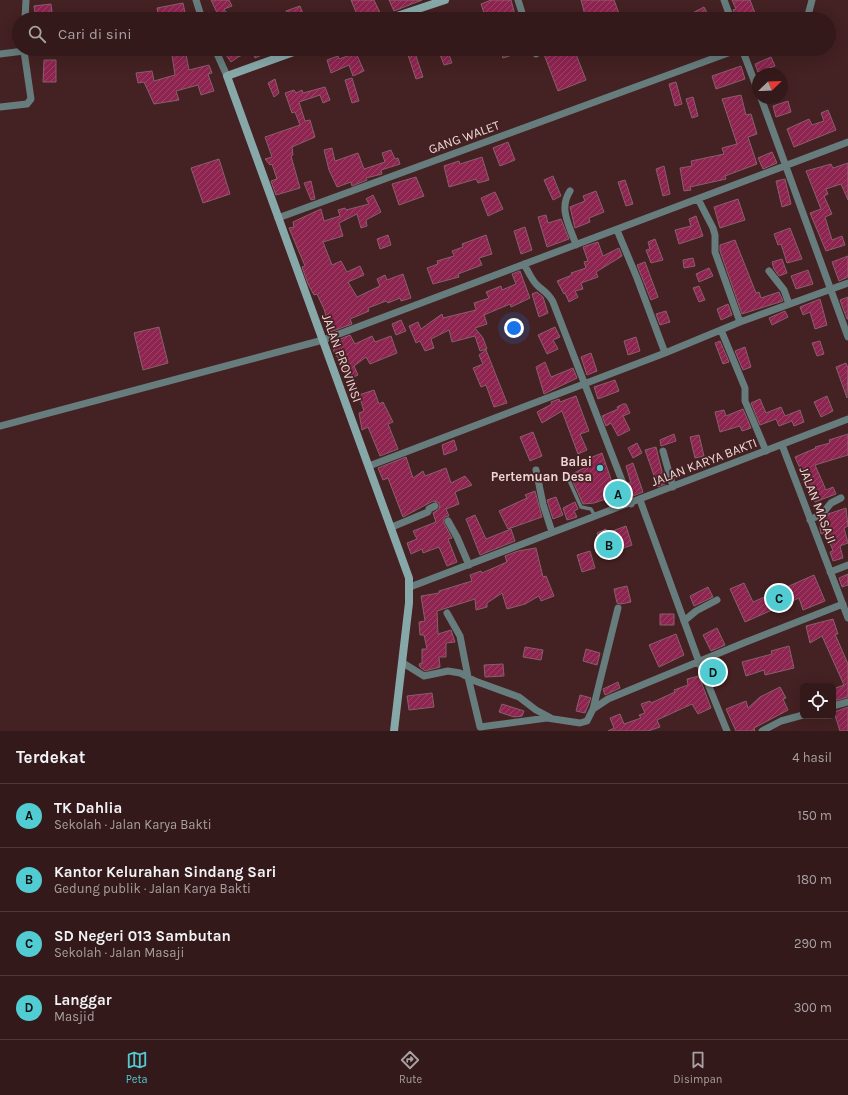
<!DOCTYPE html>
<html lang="id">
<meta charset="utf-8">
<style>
:root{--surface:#33191a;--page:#3b2223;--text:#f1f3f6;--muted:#a9a0a2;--line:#4e3839;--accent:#51ccd2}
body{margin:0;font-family:Karla,sans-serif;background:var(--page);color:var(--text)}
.controls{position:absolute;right:12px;bottom:12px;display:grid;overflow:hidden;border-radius:6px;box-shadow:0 4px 16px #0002}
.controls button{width:36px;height:36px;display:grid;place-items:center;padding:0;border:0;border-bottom:1px solid var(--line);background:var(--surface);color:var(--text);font:20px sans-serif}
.compass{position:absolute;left:752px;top:68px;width:36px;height:36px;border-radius:50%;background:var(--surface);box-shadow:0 4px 16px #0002;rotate:67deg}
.you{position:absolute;left:514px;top:328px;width:14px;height:14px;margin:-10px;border:3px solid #fff;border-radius:50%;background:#1a73e8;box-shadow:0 0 0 6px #1a73e833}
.badge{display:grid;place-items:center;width:26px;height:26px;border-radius:50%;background:var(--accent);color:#111;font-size:13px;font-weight:700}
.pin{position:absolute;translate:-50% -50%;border:2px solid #fff;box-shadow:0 1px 4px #0006}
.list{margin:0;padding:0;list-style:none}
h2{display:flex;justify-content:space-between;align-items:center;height:52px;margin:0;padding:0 16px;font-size:17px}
h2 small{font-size:13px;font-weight:400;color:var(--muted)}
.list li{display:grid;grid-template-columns:26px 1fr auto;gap:12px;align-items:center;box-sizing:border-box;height:64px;padding:0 16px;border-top:1px solid var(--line)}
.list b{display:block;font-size:15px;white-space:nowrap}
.list p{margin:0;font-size:13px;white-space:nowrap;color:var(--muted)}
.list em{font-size:13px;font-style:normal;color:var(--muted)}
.icon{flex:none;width:22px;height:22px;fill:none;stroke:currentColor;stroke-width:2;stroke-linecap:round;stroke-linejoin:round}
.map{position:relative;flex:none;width:848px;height:731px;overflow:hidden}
.search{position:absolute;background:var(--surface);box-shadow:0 4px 16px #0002;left:12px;right:12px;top:12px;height:44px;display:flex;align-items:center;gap:10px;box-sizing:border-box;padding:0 14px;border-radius:22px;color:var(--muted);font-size:15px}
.sheet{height:308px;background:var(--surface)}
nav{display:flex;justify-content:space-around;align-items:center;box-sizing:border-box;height:56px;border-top:1px solid var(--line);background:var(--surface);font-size:11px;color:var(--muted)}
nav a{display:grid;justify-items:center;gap:2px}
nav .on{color:var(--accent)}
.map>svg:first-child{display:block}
</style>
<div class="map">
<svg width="848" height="731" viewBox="0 0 848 731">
<defs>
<pattern id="building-hatch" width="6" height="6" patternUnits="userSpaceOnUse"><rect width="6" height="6" fill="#8e2450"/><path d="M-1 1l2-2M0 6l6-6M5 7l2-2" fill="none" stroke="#9e4368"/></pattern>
</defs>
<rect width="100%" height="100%" fill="#442122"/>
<path fill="url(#building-hatch)" stroke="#87606b" d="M211,0h18l3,6 -8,3 7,10h-11z
M351,0h23l8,17 -10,2 -3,-7 -11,5z
M389,0h33l-28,11z
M491,0h20l4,15 -14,4h-15l-5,-15z
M581,0h33l7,19h-11l-2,-4 -12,4h-10z
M732,0h18l5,13 -19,6 -3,-9 3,-1z
M183,3l3,14 -27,2 -2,-11z
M51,4l2,15h-17l-2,-13z
M300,6l5,13h-16l-3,-8z
M704,7l6,12h-29z
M171,49h14l4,21 20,-5 3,8 -4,1 6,17 -13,4 -3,-10 -22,6 3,9 -25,4 -10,-22 -6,1 -2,-10 16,-2 2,10 21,-6z
M222,49h53l-20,9 -3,-7 -14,6 -7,5z
M438,49h9l5,14 -8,2z
M500,49h10l2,6 -9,3z
M542,49h32l12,31 -28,11z
M356,53l8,18 -11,5 -4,-11 -18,8 -4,-13 11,-4 1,3z
M415,53l8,24 -7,2 -8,-24z
M771,57l4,9 -17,6 -3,-8z
M44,60h12v22h-13z
M741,66l4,13 -29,10 -4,-13z
M352,78l7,23 -7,2 -7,-23z
M275,79l4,14 -5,4 -6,-14z
M676,82l6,22 -7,2 -6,-22z
M325,87l5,13 -7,3 -3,-8 -21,7 6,19 5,-1 5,17 -23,10 1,8 -2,1 9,32 -24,7 -5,-14 6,-2 -5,-15 -2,1 -5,-6 7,-2 -7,-20 35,-12 -5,-13 -3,1 -7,-20 9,-3 2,3 6,-3 1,3z
M741,95l5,20 5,-1 6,20 -9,3 9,27 -32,12 1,3 -36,8 1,3 -7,1 -4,-23 12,-2 -1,-5 33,-7 -2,-6 15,-4 -15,-45z
M693,97l5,19 -6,2 -6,-19z
M788,101l3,11 -15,5 -3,-11z
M828,110l8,20 -42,17 -7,-18 22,-10 3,6 12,-4 -3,-8z
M508,142l7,18 -15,6 -7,-18z
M332,148l3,13 23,-8 6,16 21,-7 -3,-9 9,-3 4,9 3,-1 2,6 -19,6 1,4 -16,4 1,2 -15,6 -1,-4 -14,5 -8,-17 -5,-20z
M772,152l5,11 -14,6 -5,-11z
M482,157l7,23 -11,3 -2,-4 -27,8 -5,-21 15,-5 1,3z
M219,159l11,35 -27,9 -12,-35z
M848,163v37l-7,-16 -15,5 2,5 -4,2 8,18 -7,3 7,23 10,-4 3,9 -19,6 -16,-38 11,-4 -15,-38 25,-7 2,4z
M664,166l6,28 -7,2 -7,-27z
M553,176l8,20 -8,4 -9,-20z
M416,177l8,19 -25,9 -7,-21z
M785,179l6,25 -9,3 -6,-26z
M625,180l8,24 -7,2 -8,-24z
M311,181l4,18 -4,1 -7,-17z
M596,191l8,21 -15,6 1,4 -15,6 -5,-21 15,-6 -2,-5z
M495,192l8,17 -15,7 -7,-18z
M373,195l8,17 -15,8 1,6 -6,2 -4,-14 -18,9 4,13 -20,6 9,23 9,-4 6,11 13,-6 4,9 -16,7 9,15 23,-11 -3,-7 8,-4 2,5 16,-6 8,24 -10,3 -1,-3 -12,5 -2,-2 -18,7 1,3 -19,8 2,5 -22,8 -6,-15 2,-1 -2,-7 -7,-15 -3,1 -6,-11 -6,-17 3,-1 -16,-38 5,-1 -1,-5 28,-13 3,12 16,-5 -2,-6 7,-2 1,2 23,-6 -3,-5z
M738,199l7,21 -25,8 -6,-21z
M546,215l2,8 13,-4 8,20 -22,8 -9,-30z
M696,216l7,20 -24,8 -4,-14 16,-4 -2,-7z
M525,227l7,23 -11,4 -7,-23z
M790,228l12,31 -15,4 -6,-19 -3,1 -4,-11z
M388,235l3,10 -11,4 -3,-10z
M486,235l6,19 -13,4 3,7 -24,9 1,3 -26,7 -6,-16 11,-4 -1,-3 17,-5 -2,-5 11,-4 -1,-3z
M655,239l8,21 -12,3 -5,-13 4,-1 -2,-7z
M735,240l21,53 3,-1 2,6 18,-6 4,9 -41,13 -22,-63v-6z
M598,242l5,14 16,-8 3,8 -26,16 2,5 -17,6 2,6 -8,2 3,6 -9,5 -4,-9 -1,1 -7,-13 15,-6 -1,-2 15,-5 -2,-6 4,-1 -5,-14z
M848,256v21l-9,4 -7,-19z
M693,258l2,8 -11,2 -1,-8z
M782,259l5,14 -8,3 -5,-7 -2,-7z
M645,262l13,35 -7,3 -14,-35z
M709,268l4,8 -14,6 -3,-8z
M808,270l5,14 -17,5 -5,-13z
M520,271l10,27 -19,9 -1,-3 -26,11 3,9 -12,4 8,10 4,11 -7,2 -5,-15 -23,6 -3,-12 -18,9 3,9 -9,3 -5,-10 -4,2 -7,-17 9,-4 3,7 21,-15 1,4 33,-8 -2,-7 15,-5 -3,-6 15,-6 1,4 14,-6 -4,-10z
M699,286l6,14 -6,2 -6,-14z
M537,292l6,5 5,16 -9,4 -7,-23z
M848,297v22h-1l-7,-19z
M820,299l7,26 -12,4 -5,-17 -7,3 -3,-8z
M728,304l4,11 -11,5 -4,-11z
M666,311l4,11 -10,3 -4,-11z
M785,311l3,6 -16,8 -3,-7z
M401,320l5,11 -10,4 -4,-11z
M159,327l9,36 -25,7 -9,-37z
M555,327l5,10 -7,3 5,9 -11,5 -9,-19z
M350,335l5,9 17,-8 3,6 16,-6 6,17 -27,11 -4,-7 -12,9 4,9 -9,4 -2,-9 -4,2 -3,-8h2l-8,-12 -1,-8v-2z
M636,337l4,14 -12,4 -4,-14z
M720,341l9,21 -6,2 -8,-21z
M820,341l4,13 -7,2 -5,-13z
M745,347l6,20 -8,3 -8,-19z
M486,350l21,53 -13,4 -8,-22 -5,2 -8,-19 10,-4 -4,-9z
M591,353l6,18 -10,4 -6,-18z
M545,362l6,15 22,-9 4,10 -33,16 -8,-27z
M846,363l2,5 -1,30 -11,-31z
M615,380l4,11 -21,8 -4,-12z
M374,390l5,14 4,-2 10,20 -5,2 10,25 -18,7 -12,-29 -6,3 -3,-17 5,-2 -5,-16z
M576,396l13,35 -9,3 7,16 -9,4 -16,-43 -20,12 -5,-11 15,-8 -1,-2 8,-3 1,3z
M827,396l6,15 -12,6 -7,-15z
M760,399l6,14 15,-6 4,9 15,-6 4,12 -10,4 -2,-5 -13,5 -3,-7 -16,6 -9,-22z
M623,404h3l4,9 -7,3 7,14 -12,6 -7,-13 -5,3 -4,-10 16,-7 -1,-2z
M743,409l8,19 -9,3 -2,-5 -20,6 -5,-20 9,-2 2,6z
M533,432l9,24 -12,5 -10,-24z
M674,434l2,7 -15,5 -1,-6z
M848,434v21l-33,10 11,25 7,-3 3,7 -21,8 -20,-45 21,-9 -1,-1 15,-4 -1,-3z
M699,435l5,21 -9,2 -5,-21z
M454,440l3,10 -13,5 -2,-10z
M637,443l5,10 -9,5 -5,-10z
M656,447l9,37 -7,3 -13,-37z
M602,453l12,35 5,-1 5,12 -7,3 -2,-6 -21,7 -11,1 -13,-29 22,-11 -2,-6z
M406,457l7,21 10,-7 2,5 21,-8 5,15 14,-7 7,9 -17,7 4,12 -13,5 3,7 -4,1 -2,4 9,17 -4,1 9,23 -10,4 -8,-19 -16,6 -1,-4 -11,5 -4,-11 10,-4 -4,-8 23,-9 -3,-9 6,-4 1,-3 -2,-4 -5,-1 -30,16 -15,-39 -5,2 -5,-12z
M633,463l10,29 -10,4 -5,-13h3l-5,-17z
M535,491l7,26 -34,12 -9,-18 28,-13 -2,-3z
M556,497l7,18 -10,4 -6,-19z
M575,502l3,7 -4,2 3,6 -10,3 -4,-12z
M846,508l2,18 -4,2 4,15 -8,3 3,12 -10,3 -3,-9 3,-1 -7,-19 -5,2 -2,-13 7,-3 2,-4z
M475,515l11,24 25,-10 4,12 -35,14 -14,-36z
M626,526l6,19 -14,5 1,3 -14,5 -8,-25 9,-4 1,4z
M536,548l7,29 3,-1 8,20 -13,5 -2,-5 -14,8 -18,5 -5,-16 -15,10v4l-11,3 -1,-11 -38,12 1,23 13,-4 4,12 -9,1v14h-7l1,10 -15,4 -5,-4 -1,-3 3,-1v-14h5l-3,-14h-4l-1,-13 6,-1 -4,-25 18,-3v-2l33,-10 -2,-6 11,-4 1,2 25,-11 -2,-6 13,-5z
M590,551l5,17 -13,4 -5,-17z
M848,574v11l-6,2 -3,-9z
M814,575l11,26 -22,9 -4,-12 -54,24 -15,-33 14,-6 9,19z
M627,586l4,16 -10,2 -4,-1 -3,-14z
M708,587l5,10 -19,9 -4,-10z
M660,614h14v11h-14z
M833,619l5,15h-3l13,30v33l-14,4 -1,-12 11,-4 -22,-49 -12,7 -4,-17z
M717,628l8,17 -14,6 -8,-16z
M676,634l8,21 -25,12 -10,-22z
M789,646l5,22 -29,7 -1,-5 -18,6 -4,-14 30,-8 -1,-3z
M525,647l18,3 -2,10 -18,-3z
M586,649l14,4 -3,12 -14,-4z
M503,664l1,12 -19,1 -1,-12z
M716,664l7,17 -9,5 -7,-18z
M699,676l12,32 -13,6 -6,-10 -35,16 3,7 -12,4h-40l6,-3 -4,-10 10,-4 4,10 17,-6 -2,-3 6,-2 -4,-9 9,-3 1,2 24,-11 -1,-2 14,-5 -1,-6z
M618,682l2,6 -15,7 -2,-6z
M780,687l6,11 -3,1 5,11 -34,18 1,3h-19l-10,-22 20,-8 2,7 12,-11z
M432,693l2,14 -25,3 -2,-14z
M580,695l11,3 -6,15 -9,-2z
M502,704l22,7 -2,5 -8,1 -15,-5z
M848,707v24h-8l-6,-19z"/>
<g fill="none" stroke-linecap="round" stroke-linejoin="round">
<path stroke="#677c7c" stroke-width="3.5" d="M567,476l14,31 10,2 4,7"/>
<path stroke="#677c7c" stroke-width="7" d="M196,0l6,19
M518,0l6,19
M724,0l7,19
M25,19l1,-19
M807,19l5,-19
M24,49v2l17,-2
M215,49l12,27
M534,49l2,5
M742,49l16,42
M0,54l24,-3 7,48 -4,5 -27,3
M761,98l87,239
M570,191c-12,18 0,35 6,54
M698,199l15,29 2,7v17l25,70
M278,218l461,-169
M617,230l20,48 28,75
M524,264c4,7 8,17 14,22 7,6 11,8 15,16l78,202
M769,271l15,19 5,14
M721,330l24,58v13l21,50
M0,426l323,-86 525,-198
M782,445l66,173
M663,451l10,36
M369,466l296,-113 75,-31 108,-39
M536,470l7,34 9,28
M640,500l59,162 28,69
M810,520l13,-7 8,-10 10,-5
M448,521l9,16 12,28
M392,527l36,-15 1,-3 6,-3
M830,572l18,-7
M410,587l438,-168
M447,613l13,23 8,41 12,50 67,-9 33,5 7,-2 6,-12 15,-10 138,-57 97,-38
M684,621l12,-10 21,-11
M403,663l21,13 24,-5 12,2 15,8 44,16 17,13 15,8
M833,706l15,-4
M593,709l25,-101
M762,731l19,-10 22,-6"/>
<path stroke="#87a8a9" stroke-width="8" d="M388,19l57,-19
M302,49l-75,27 182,502v25l-15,128"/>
</g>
<circle fill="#51ccd2" stroke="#442122" stroke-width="1.5" cx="600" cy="468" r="4"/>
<g text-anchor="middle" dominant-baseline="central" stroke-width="3.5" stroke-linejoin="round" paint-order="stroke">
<g font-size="13" fill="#edd5d5" stroke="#442122">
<text transform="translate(464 137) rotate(-20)">GANG WALET</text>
<text transform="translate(342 358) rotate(70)">JALAN PROVINSI</text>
<text transform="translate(704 462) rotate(-21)">JALAN KARYA BAKTI</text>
<text transform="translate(818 505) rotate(69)">JALAN MASAJI</text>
</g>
<g font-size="13" font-weight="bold" fill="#edd5d5" stroke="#442122" text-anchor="end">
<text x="592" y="461">Balai<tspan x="592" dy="15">Pertemuan Desa</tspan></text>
</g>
</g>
</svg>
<div class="controls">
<button><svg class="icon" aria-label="locate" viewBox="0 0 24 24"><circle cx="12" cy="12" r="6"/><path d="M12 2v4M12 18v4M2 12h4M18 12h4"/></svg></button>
</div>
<svg class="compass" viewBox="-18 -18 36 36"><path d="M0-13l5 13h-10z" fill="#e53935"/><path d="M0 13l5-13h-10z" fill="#a9a0a2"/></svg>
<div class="you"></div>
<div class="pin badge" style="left:618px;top:494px">A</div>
<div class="pin badge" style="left:609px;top:545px">B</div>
<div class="pin badge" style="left:779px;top:598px">C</div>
<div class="pin badge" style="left:713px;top:672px">D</div>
<div class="search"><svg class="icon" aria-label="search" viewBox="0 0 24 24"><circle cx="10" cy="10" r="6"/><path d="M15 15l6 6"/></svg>Cari di sini</div>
</div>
<section class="sheet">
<h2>Terdekat<small>4 hasil</small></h2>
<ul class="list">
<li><span class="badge">A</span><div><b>TK Dahlia</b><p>Sekolah · Jalan Karya Bakti</p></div><em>150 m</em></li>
<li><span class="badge">B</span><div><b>Kantor Kelurahan Sindang Sari</b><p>Gedung publik · Jalan Karya Bakti</p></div><em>180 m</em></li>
<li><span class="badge">C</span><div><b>SD Negeri 013 Sambutan</b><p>Sekolah · Jalan Masaji</p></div><em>290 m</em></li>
<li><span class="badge">D</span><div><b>Langgar</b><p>Masjid</p></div><em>300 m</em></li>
</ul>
</section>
<nav>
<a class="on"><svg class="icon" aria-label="map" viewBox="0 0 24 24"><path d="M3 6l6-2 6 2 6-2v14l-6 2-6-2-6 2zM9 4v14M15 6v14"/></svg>Peta</a>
<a><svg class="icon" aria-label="directions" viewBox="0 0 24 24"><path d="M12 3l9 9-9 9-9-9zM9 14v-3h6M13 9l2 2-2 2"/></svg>Rute</a>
<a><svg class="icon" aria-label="saved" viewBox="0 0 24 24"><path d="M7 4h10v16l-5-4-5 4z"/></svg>Disimpan</a>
</nav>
